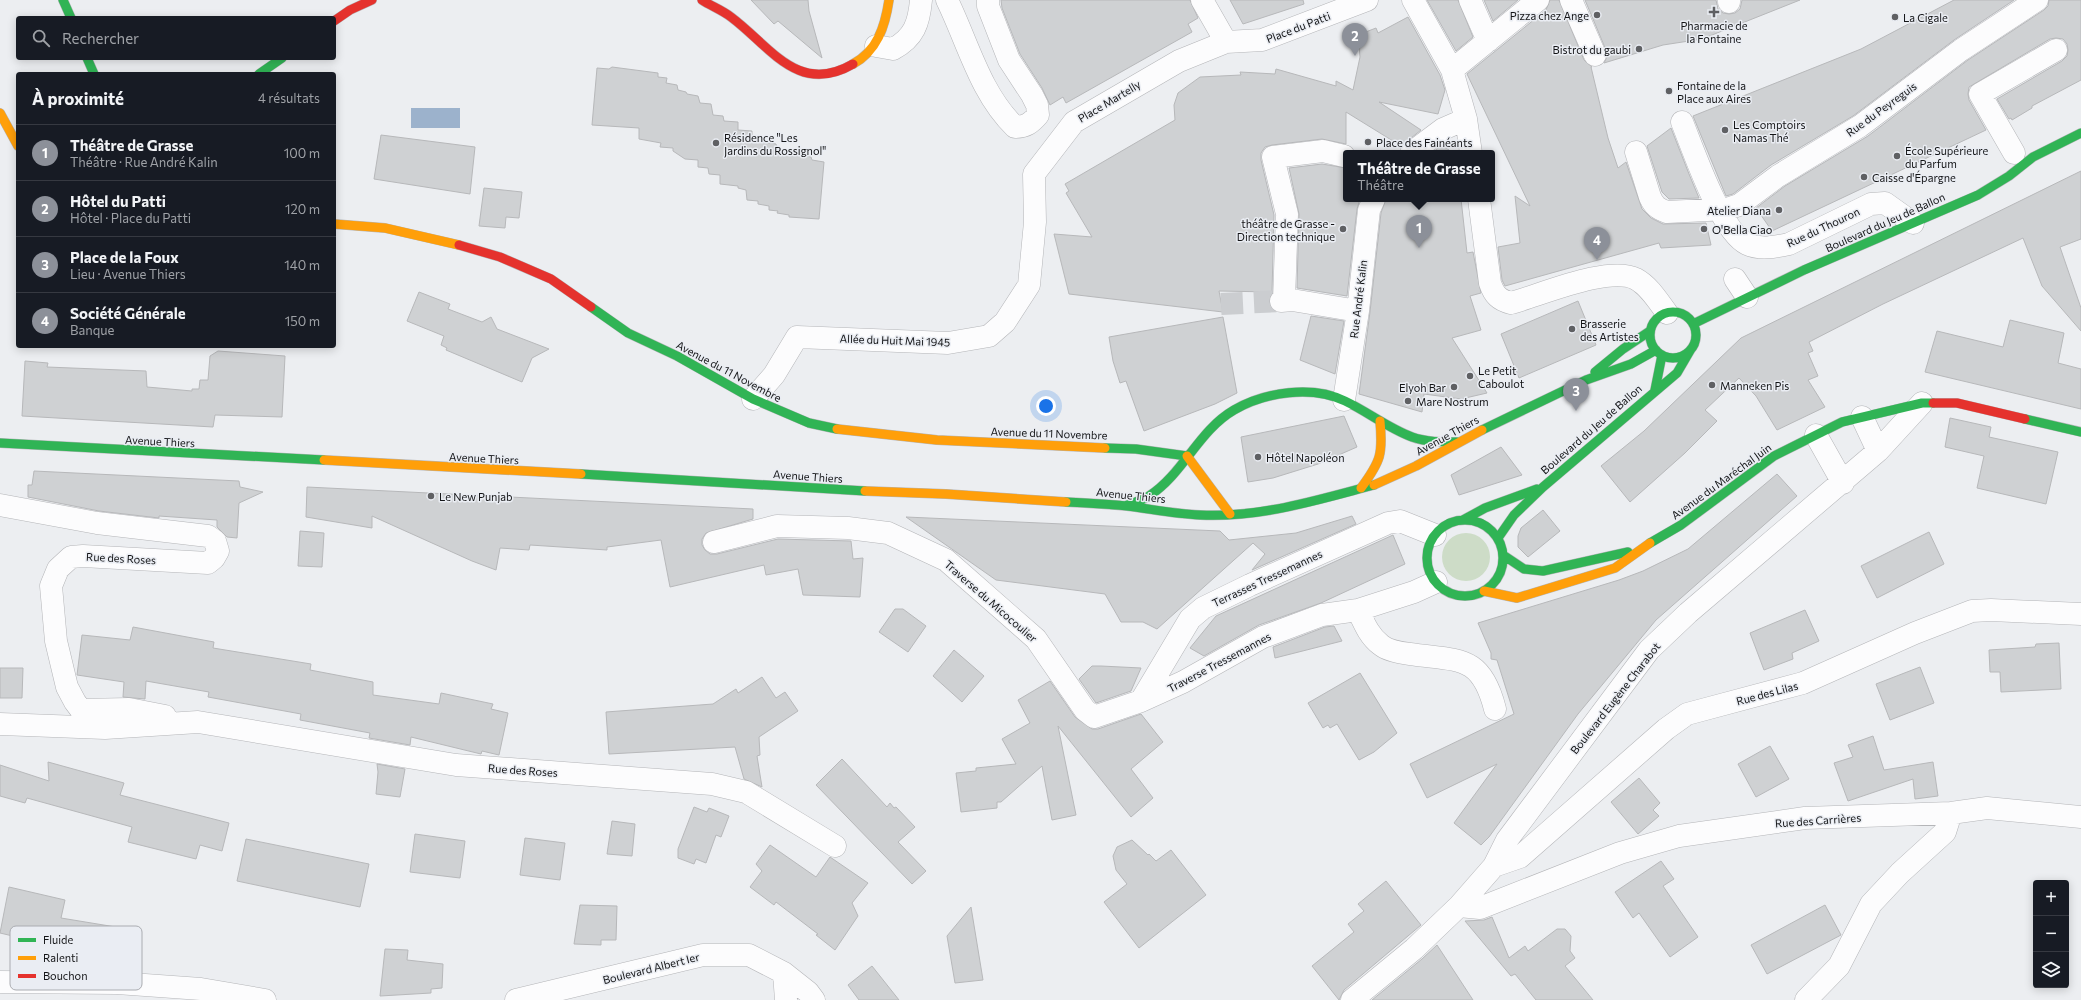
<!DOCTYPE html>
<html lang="fr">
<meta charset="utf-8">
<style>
:root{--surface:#171b24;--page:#20242c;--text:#f1f3f6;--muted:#9ea1a6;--line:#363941;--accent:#8c9099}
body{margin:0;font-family:Commissioner,sans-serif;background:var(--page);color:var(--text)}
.controls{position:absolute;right:12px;bottom:12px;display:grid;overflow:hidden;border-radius:4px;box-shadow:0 2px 10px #0003}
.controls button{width:36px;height:36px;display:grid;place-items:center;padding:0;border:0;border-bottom:1px solid var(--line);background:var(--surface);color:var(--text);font:20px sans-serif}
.you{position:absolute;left:1046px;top:406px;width:14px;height:14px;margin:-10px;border:3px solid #fff;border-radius:50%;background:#1a73e8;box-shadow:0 0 0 6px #1a73e833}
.badge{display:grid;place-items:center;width:26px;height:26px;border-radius:50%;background:var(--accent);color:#fff;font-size:13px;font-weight:700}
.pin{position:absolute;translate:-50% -33px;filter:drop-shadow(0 1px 2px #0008)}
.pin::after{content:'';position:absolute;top:21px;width:14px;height:12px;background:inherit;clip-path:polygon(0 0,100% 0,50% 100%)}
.popup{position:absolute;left:1343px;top:150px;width:152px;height:52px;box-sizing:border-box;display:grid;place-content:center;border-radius:4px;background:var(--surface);filter:drop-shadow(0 1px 3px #0005);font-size:13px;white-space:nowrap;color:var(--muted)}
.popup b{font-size:15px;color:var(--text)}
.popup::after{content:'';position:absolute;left:50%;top:100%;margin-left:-8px;border:8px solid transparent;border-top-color:var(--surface)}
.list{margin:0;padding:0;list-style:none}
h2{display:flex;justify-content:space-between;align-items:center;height:52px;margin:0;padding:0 16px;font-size:17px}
h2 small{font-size:13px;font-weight:400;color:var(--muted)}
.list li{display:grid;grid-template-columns:26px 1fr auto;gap:12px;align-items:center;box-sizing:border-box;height:56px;padding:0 16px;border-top:1px solid var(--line)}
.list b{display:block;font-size:15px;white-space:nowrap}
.list p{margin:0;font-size:13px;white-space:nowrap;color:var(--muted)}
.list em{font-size:13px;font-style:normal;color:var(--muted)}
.icon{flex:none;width:22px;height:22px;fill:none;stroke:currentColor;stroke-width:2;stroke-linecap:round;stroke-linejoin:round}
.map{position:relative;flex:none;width:2081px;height:1000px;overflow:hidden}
.search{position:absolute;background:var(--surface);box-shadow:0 2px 10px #0003;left:16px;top:16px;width:320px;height:44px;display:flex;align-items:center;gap:10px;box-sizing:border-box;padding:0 14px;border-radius:4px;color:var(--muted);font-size:15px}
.panel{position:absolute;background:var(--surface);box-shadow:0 2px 10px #0003;left:16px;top:72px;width:320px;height:276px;border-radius:4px}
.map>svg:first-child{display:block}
</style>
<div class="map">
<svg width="2081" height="1000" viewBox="0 0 2081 1000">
<rect width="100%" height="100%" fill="#eceef1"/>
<path fill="#cddcc7" d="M1442 557a24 24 0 1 1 48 0a24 24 0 1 1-48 0Z"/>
<path fill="#9cb2cc" d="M411,108h49v20h-49z"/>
<path fill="#cfd1d3" stroke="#b7b8ba" d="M751,0h57l1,11 13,47 -44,-37 -4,3z
M1001,0h189l8,18 -10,6 4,8 -126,71 -3,-6 -13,8 -8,-17 -22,-34 -18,-46z
M1230,0h73l1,4 -61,20z
M1427,0h31l15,37 -17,14z
M1484,0h34l-25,21z
M1550,0h9l25,60 8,7h-1l17,71 10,30 8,-6 16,47 9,9 12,6 43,-1 5,22 -50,3 -2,-5 -154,43 -3,-6 -4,-33 22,-4 -5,-47 15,10 -63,-132 79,-64z
M1585,0h131l2,9 5,4 6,1 6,-1 5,-4 2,-9h58l-98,39 -39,6 -59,18 3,-6 -1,-7z
M1954,0h60l-60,40 -101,76 -82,49 -38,29 -7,2 -33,-80 168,-67z
M2049,0h32v80l-49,26v2l-20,12 -1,-2 -2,1 -12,-20 65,-38 5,-5 1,-6 -1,-6 -4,-5 -7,-1 -6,1 -81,48 -1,7 1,6 17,30 -214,101 -16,-23 29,-22 83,-50 100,-76 76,-50 4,-4z
M1408,17l32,58 5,15 -7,24 -59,-12 42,28 -20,16 -55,-34v32l-24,-5 -50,6 -7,2 -4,6v7l13,55 -2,77 -53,-1 4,21 -154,-18 -15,-60 38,3 -26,-44 3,-2 -4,-7 110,-64 -1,-15 4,-12 22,-16 41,-2 -1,-3 35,2 1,-5 60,17v-5l17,9 7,-33 -2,-22 18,-7 2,5z
M612,67l46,6v4l9,1 -1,5 11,2 1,5 8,2 1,2 11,2 2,7 11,1 2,11 10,1 1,5 14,1v8l14,1v5l10,1 1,5 13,2 1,5 20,2 1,4 13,2 1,3 12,2 -5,57 -30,-2v-2l-12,-2 1,-2 -9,-1v-4l-11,-2v-3l-11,-1 -1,-10 -8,-2v-2l-18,-2v-9l-11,-1 -1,-6 -10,-1v-7l-13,-1 -12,-8v-3l-13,-1 1,-4 -22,-4v-11l-47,-3 5,-57 12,1z
M1671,128l18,46 10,24 -30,1 -7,-7 -15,-46z
M381,135l94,12 -5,47 -96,-15z
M1442,145l11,8h-21z
M1322,164l24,4v31h14l-3,10 -10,87 -50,-8 2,-74 -10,-46z
M2081,171v68l-21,8 21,61v23l-39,-45 -19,-48 -140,66 -74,38 4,9 -5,2 10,23 -10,4 17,27 -48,23 -21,-34 -17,-18 -34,32 12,11 -32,32 -55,49 -29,-36 43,-35 97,-93z
M484,188l38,4 -3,26 -13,-1 -1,11 -26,-2z
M1386,199h75l6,54 6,-1 8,41 -11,3 11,34 -29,8 35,55 -26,6 -37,-5 -2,18 -63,-18 11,-82 11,-99z
M419,292l31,12 -2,5 34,13 9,-5 6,12 52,20 -17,9 -10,24 -76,-32 1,-2 -6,-3 3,-9 -37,-15z
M1578,301l18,44 -77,33 -18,-44z
M1311,316l33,5 -9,53 -35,-14z
M1223,317l14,76 -22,11 -71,27 -18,-50 -6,2 -7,-22 -4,-24z
M2010,320l54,13 -6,30 23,6v40l-156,-37 12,-41 66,16z
M218,351l67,5 -3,61 -67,-2 -2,12 -191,-11 3,-55 23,2 -1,4 99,4 1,16 45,4v-2h7l1,-9h8l2,-24z
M1344,416l13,31 -39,17 -45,14 -25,4 -7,-45z
M1950,418l41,9 -2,10 69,15 -12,52 -69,-16 7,-32 -39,-9z
M1501,447l21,28 -63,20 -8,-20z
M34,471l205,10 1,6 23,5 -24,11 -2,35 -10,-1 -10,-10v-7l-58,-4v2l-60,-7 -71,-14v-12h4z
M1777,474l20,22 -141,124 -78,94 -89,123 -8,8 -27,-22 43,-59 -70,34 -17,-34 104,-50 -17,-54 -6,-1v-6l-13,-30 141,-43 24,-9 45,-22z
M307,487l446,22v10l-47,14 -4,6v6l3,5 5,4h7l61,-15 73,2 2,18 10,-1 -3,39 -57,-2 -5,-26 -32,6 -2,-10 -94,22 -9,-47 -54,7v3l-77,-5 -1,5 -29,-2 -4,22 -24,-9 -100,-45v12l-66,-11z
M1543,510l17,21 -32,26 -10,-10v-11l3,-8z
M1352,516l4,8 -104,46 13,-16 -12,-11 -96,86 -14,-7h-22l-16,-28 -109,-14 -90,-63 314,14 9,9 67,-7z
M300,531l24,2 -2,34 -24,-1z
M1929,532l15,32 -67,34 -16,-32z
M1393,535l12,29 -84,39 -62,22 -55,31 -14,-8 26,-32z
M895,609h8l23,17 -18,26 -29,-20z
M1805,610l14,31 -27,12 1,6 -29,11 -14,-37z
M1334,626l8,15 -67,17 -2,-11 52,-20z
M133,627l81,15 -1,6 98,16 -1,6 63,12v13l66,9 2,-11 52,11 -2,5 17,4 -9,42 -17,-4 -1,3 -70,-17 -1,8 -41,-7 1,-5 -70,-13 1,-6 -93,-17 1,-5 -63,-11 -1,18 -22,-2 1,-15 -47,-7 5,-40 48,5z
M2059,643l2,46 -60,3 -1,-20h-10l-1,-22 46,-3 1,-3z
M954,650l30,26 -22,26 -29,-26z
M1092,666h9l40,2 -10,23 -35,12 -17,-24z
M1920,667l14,36 -44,17 -14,-36z
M0,668h23l-1,30h-22z
M1360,673l37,60 -23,19 -15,8 -22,-36 -7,4 -2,-3 -5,3 -15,-25z
M762,677l14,21 9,-6 13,19 -39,26 1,18 -3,1 5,31 -18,-8 -9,-32 -126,7 -3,-42 107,-8 23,-15 2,4z
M1050,681l25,36 17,12h6l43,-15 22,28 -32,27 22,29 -22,19 -73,-91 18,89 -24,5 -10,-54 -41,36h-4v6l-36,4 -5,-39 20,-2v-3l40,-4 -14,-25 28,-16 -12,-23z
M1873,736l11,34 49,-8 5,34 -23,3 -2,-20 -65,22 -14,-38 19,-6 -5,-12z
M1770,746l19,33 -33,18 -18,-33z
M842,759l45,48 3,-4 4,5 2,-1 19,20 -17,15 28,29 -14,13 -96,-99z
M48,762l76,21 -4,12 109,28 -7,28 -22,-6 -4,14 -68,-17 4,-15 -105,-29 -2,5 -25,-7v-31l49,16z
M377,764l28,5 -5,28 -24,-3 2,-22z
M1639,778l21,25 -7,7 6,6 -21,18 -27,-32z
M694,807l13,5 2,-4 20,8 -8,21 -5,-2 -10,28 -10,-4 -2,5 -16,-6v-9z
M612,821l23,3 -3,32 -25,-2z
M415,834l50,7 -5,37 -50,-6z
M525,838l40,5 -5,37 -40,-5z
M246,839l123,25 -9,43 -123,-26z
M1132,840l16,15 1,-1 7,7 15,-11 35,45 -67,53 -35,-46 23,-18 -11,-14 -3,-14 4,-9z
M770,845l46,32 14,-20 38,26 -16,20 6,13 -23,34 -19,-15 2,-1 -42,-32 -2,3 -24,-18 12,-16 -6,-7z
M1661,861l13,18 -11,7 35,51 -28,20 -31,-44 -6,5 -18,-26z
M1386,881l35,44 -77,65 -5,10 -27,-34 42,-34 -6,-8 16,-13 -6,-7z
M9,887l56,13 -4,18 73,12 -3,24 -75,-10 -1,2 -55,-13z
M580,905l37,1 -1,34h-15v5l-27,-1z
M1825,905l16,30 -74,39 -16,-29z
M971,907l12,73 -28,3 -8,-47z
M1492,917l17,41 16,-12 3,5 29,-22h8l6,7 -1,15 5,7 -10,8 28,34h-57l-21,-26 -4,2 -46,-55 19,-1z
M1437,945l36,55h-101l50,-41z
M385,949l23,1 -1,10 36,4 -1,24 -11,1v4l-51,3z
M872,966l27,34h-40l-11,-15z"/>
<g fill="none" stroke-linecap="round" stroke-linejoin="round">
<path stroke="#cbcdd0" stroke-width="22" stroke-dasharray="22 11" stroke-linecap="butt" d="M1221,304l60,-3"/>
<g stroke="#b4b5b8" stroke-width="23">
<path id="street" d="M947,0c21,43 33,93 68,127 11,0 16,-4 23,-12l-1,-10 -5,-10 -23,-35 -21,-54v-6
M1202,0l24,42
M1413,0l39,70 14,49 5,34
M1470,0l18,41
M1571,0l24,55
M1729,0v2
M876,46l17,3c21,-11 26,-26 28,-49
M1452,70l86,-70
M1682,122c11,27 39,110 65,122 13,6 28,3 42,0l82,-40 14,-1 28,20
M1636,152l14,45c4,9 8,12 17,15l60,-3 12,-4 39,-29 82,-50 101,-76 76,-50
M1411,153l32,-24 23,-10
M2014,153l-34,-59 76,-44
M1479,199l11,84c4,12 9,17 21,20 30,-8 98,-38 125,-24 13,7 22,22 31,34
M1735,279l12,18
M1284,300l3,-86 -14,-57 50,-6 21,5
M1281,301l11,-1 66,11
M753,399l21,-24 23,-38 151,6 41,-7 16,-14 24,-37 6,-63 -1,-48 40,-52 105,-61 47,-19 36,-2 105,-40
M1344,400l14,-89 11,-101 5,-11
M1862,417l16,34
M1816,435l27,48
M0,505l97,18 111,13 7,5 3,10 -4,7 -6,5 -125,-7 -12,1 -13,12 -7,17 5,55 11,46 8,15 6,8 48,-1 36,7
M714,542l63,-16 71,2 40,5 58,27 90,79 49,71 9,7 47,-16 42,-19 80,-45 59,-22 36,-5 56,-18 22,-10
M1358,610c6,13 11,26 23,35 7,6 21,8 29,9 49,7 71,0 85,55
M1141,701l49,-82 13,-11 47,-23 138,-62 12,-2 35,14
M0,724l105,4 93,-6 258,43 256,19 34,8 89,54
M1494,866l26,-9 146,-128 21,-15 116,-31 112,-50 57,-22 19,-1 90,4
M1459,906l21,2 140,-55 59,-17 126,-18 146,-5 36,-5 94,9
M784,973l2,27
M0,982l117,1 84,6 64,11
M516,1000l187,-45h46l35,18 24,19 6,8
M1352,1000l62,-51 45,-43 35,-40 13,-26 142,-190 39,-37 190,-162 44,-48
M1806,1000l33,-34 32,-62 29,-31 45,-41 6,-19"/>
</g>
<g stroke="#b4b5b8" stroke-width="10">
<path id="fast" d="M63,0l8,18
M87,58l7,16
M259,74l23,-16
M591,307l37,26 49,23 76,43 56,24 28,6
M1650 335a23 23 0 1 1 46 0a23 23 0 1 1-46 0Z
M1693,324l111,-54 174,-75 31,-19 24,-19 48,-24
M1595,372l28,-23 27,-18
M1655,390l7,-35
M2025,419l56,13
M1482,430l104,-50 45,-16 25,-14
M0,443l324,17
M1105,448l31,1 51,7
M581,474l284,17
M1066,502c21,1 41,2 61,4 24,3 49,8 73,9 60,3 117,-15 174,-30
M1127,505c8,-3 16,-5 22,-9 35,-23 49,-65 85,-86 31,-18 78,-25 111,-9 23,11 43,27 67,36 14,5 30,5 45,5
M1463,520l22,-12 52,-19
M1427 558a38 38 0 1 1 76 0a38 38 0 1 1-76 0Z
M1498,538l16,-23 29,-28 134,-114 14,-24
M1650,543l31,-18 93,-69 68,-34 80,-19h11
M1503,555l21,14 19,2 85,-19"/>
</g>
<g stroke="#b4b5b8" stroke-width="10">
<path id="slow" d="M853,64c24,-13 32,-37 36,-64
M0,113l18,33
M334,224l51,4 74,17
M837,429l100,11 168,8
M1187,456l43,58
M324,460l257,14
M1374,485l42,-19 66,-36
M1361,488c20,-27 22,-34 19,-67
M865,491l81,3 120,8
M1484,591l33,7 98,-30 35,-25"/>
</g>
<g stroke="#b4b5b8" stroke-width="10">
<path id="jam" d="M702,0c9,6 20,10 29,17 39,29 67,79 122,47
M334,21l16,-11 22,-10
M459,245l41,12 51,22 40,28
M1933,403h24l68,16"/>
</g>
<use href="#street" stroke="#fcfcfd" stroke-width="22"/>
<use href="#fast" stroke="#30b455" stroke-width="9"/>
<use href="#slow" stroke="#ff9f0a" stroke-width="9"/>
<use href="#jam" stroke="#e5322d" stroke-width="9"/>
</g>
<g fill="#5f6063" stroke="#eaedf3" stroke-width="1.5">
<path d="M1712 6h4v4h4v4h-4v4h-4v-4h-4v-4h4z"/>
<circle cx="1597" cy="15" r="4"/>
<circle cx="1895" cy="17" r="4"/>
<circle cx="1639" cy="49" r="4"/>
<circle cx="1669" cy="91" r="4"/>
<circle cx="1725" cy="130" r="4"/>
<circle cx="1368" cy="142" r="4"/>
<circle cx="716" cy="143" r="4"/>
<circle cx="1897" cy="156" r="4"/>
<circle cx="1864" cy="177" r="4"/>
<circle cx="1779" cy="210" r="4"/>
<circle cx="1343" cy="229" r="4"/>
<circle cx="1704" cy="229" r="4"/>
<circle cx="1572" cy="329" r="4"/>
<circle cx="1470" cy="376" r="4"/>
<circle cx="1712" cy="385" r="4"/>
<circle cx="1454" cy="387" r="4"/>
<circle cx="1408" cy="401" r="4"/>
<circle cx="1258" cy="457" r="4"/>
<circle cx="431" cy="496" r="4"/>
</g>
<g text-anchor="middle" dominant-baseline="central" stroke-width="3" stroke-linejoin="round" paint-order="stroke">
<g font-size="11" fill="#131416" stroke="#eaedf3" text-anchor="start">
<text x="1589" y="15" text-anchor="end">Pizza chez Ange</text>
<text x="1903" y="17">La Cigale</text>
<text x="1714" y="25" text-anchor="middle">Pharmacie de<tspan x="1714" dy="13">la Fontaine</tspan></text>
<text x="1631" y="49" text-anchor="end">Bistrot du gaubi</text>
<text x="1677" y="85">Fontaine de la<tspan x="1677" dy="13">Place aux Aires</tspan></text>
<text x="1733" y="124">Les Comptoirs<tspan x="1733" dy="13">Namas Thé</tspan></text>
<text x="724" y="137">Résidence "Les<tspan x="724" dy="13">Jardins du Rossignol"</tspan></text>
<text x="1376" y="142">Place des Fainéants</text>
<text x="1905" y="150">École Supérieure<tspan x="1905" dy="13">du Parfum</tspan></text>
<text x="1872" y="177">Caisse d'Épargne</text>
<text x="1771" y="210" text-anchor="end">Atelier Diana</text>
<text x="1335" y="223" text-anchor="end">théâtre de Grasse -<tspan x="1335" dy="13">Direction technique</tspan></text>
<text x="1712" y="229">O'Bella Ciao</text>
<text x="1580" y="323">Brasserie<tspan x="1580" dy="13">des Artistes</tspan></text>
<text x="1478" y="370">Le Petit<tspan x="1478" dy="13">Caboulot</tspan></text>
<text x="1720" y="385">Manneken Pis</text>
<text x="1446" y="387" text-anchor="end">Elyoh Bar</text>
<text x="1416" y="401">Mare Nostrum</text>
<text x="1266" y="457">Hôtel Napoléon</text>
<text x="439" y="496">Le New Punjab</text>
</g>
<g font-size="11" fill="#131416" stroke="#eaedf3">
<text transform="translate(1298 27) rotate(-21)">Place du Patti</text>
<text transform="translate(1109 101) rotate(-31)">Place Martelly</text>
<text transform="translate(1881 109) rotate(-36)">Rue du Peyreguis</text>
<text transform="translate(1885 222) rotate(-24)">Boulevard du Jeu de Ballon</text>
<text transform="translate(1823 227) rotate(-25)">Rue du Thouron</text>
<text transform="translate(1358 299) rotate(-83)">Rue André Kalin</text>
<text transform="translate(895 340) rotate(2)">Allée du Huit Mai 1945</text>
<text transform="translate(729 371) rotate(28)">Avenue du 11 Novembre</text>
<text transform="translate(1591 429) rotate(-41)">Boulevard du Jeu de Ballon</text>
<text transform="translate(1049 433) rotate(2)">Avenue du 11 Novembre</text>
<text transform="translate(1447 435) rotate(-29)">Avenue Thiers</text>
<text transform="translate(160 441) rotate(3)">Avenue Thiers</text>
<text transform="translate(484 458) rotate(3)">Avenue Thiers</text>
<text transform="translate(808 476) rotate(4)">Avenue Thiers</text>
<text transform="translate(1721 481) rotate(-36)">Avenue du Maréchal Juin</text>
<text transform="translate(1131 495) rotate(6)">Avenue Thiers</text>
<text transform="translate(121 558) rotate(3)">Rue des Roses</text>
<text transform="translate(1267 578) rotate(-25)">Terrasses Tressemannes</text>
<text transform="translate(991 601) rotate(41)">Traverse du Micocoulier</text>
<text transform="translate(1219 662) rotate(-28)">Traverse Tressemannes</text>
<text transform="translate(1767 693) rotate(-15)">Rue des Lilas</text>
<text transform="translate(1615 698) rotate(-52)">Boulevard Eugène Charabot</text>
<text transform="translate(523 770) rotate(4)">Rue des Roses</text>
<text transform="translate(1818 820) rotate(-4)">Rue des Carrières</text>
<text transform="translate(651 968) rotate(-14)">Boulevard Albert Ier</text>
</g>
</g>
<rect x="10" y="926" width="132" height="64" rx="6" fill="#eaedf3" stroke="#aaacb1" stroke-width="1"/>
<rect x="18" y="938" width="18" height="4" fill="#30b455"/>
<rect x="18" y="956" width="18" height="4" fill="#ff9f0a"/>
<rect x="18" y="974" width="18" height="4" fill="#e5322d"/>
<g font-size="11" fill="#131416">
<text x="43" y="944">Fluide</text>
<text x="43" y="962">Ralenti</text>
<text x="43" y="980">Bouchon</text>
</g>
</svg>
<div class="controls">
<button>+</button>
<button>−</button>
<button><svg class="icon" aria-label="layers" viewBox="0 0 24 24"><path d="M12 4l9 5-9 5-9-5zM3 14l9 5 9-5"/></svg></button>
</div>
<div class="you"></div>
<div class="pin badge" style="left:1419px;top:248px">1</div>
<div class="popup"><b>Théâtre de Grasse</b>Théâtre</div>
<div class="pin badge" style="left:1355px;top:56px">2</div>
<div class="pin badge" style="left:1576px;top:411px">3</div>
<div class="pin badge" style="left:1597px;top:260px">4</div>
<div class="search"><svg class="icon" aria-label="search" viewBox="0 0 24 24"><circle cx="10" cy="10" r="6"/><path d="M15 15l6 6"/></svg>Rechercher</div>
<section class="panel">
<h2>À proximité<small>4 résultats</small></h2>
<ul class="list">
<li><span class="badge">1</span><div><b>Théâtre de Grasse</b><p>Théâtre · Rue André Kalin</p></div><em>100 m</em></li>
<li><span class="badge">2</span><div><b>Hôtel du Patti</b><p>Hôtel · Place du Patti</p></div><em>120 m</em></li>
<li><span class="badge">3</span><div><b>Place de la Foux</b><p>Lieu · Avenue Thiers</p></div><em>140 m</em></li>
<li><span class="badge">4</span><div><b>Société Générale</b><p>Banque</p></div><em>150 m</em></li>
</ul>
</section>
</div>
